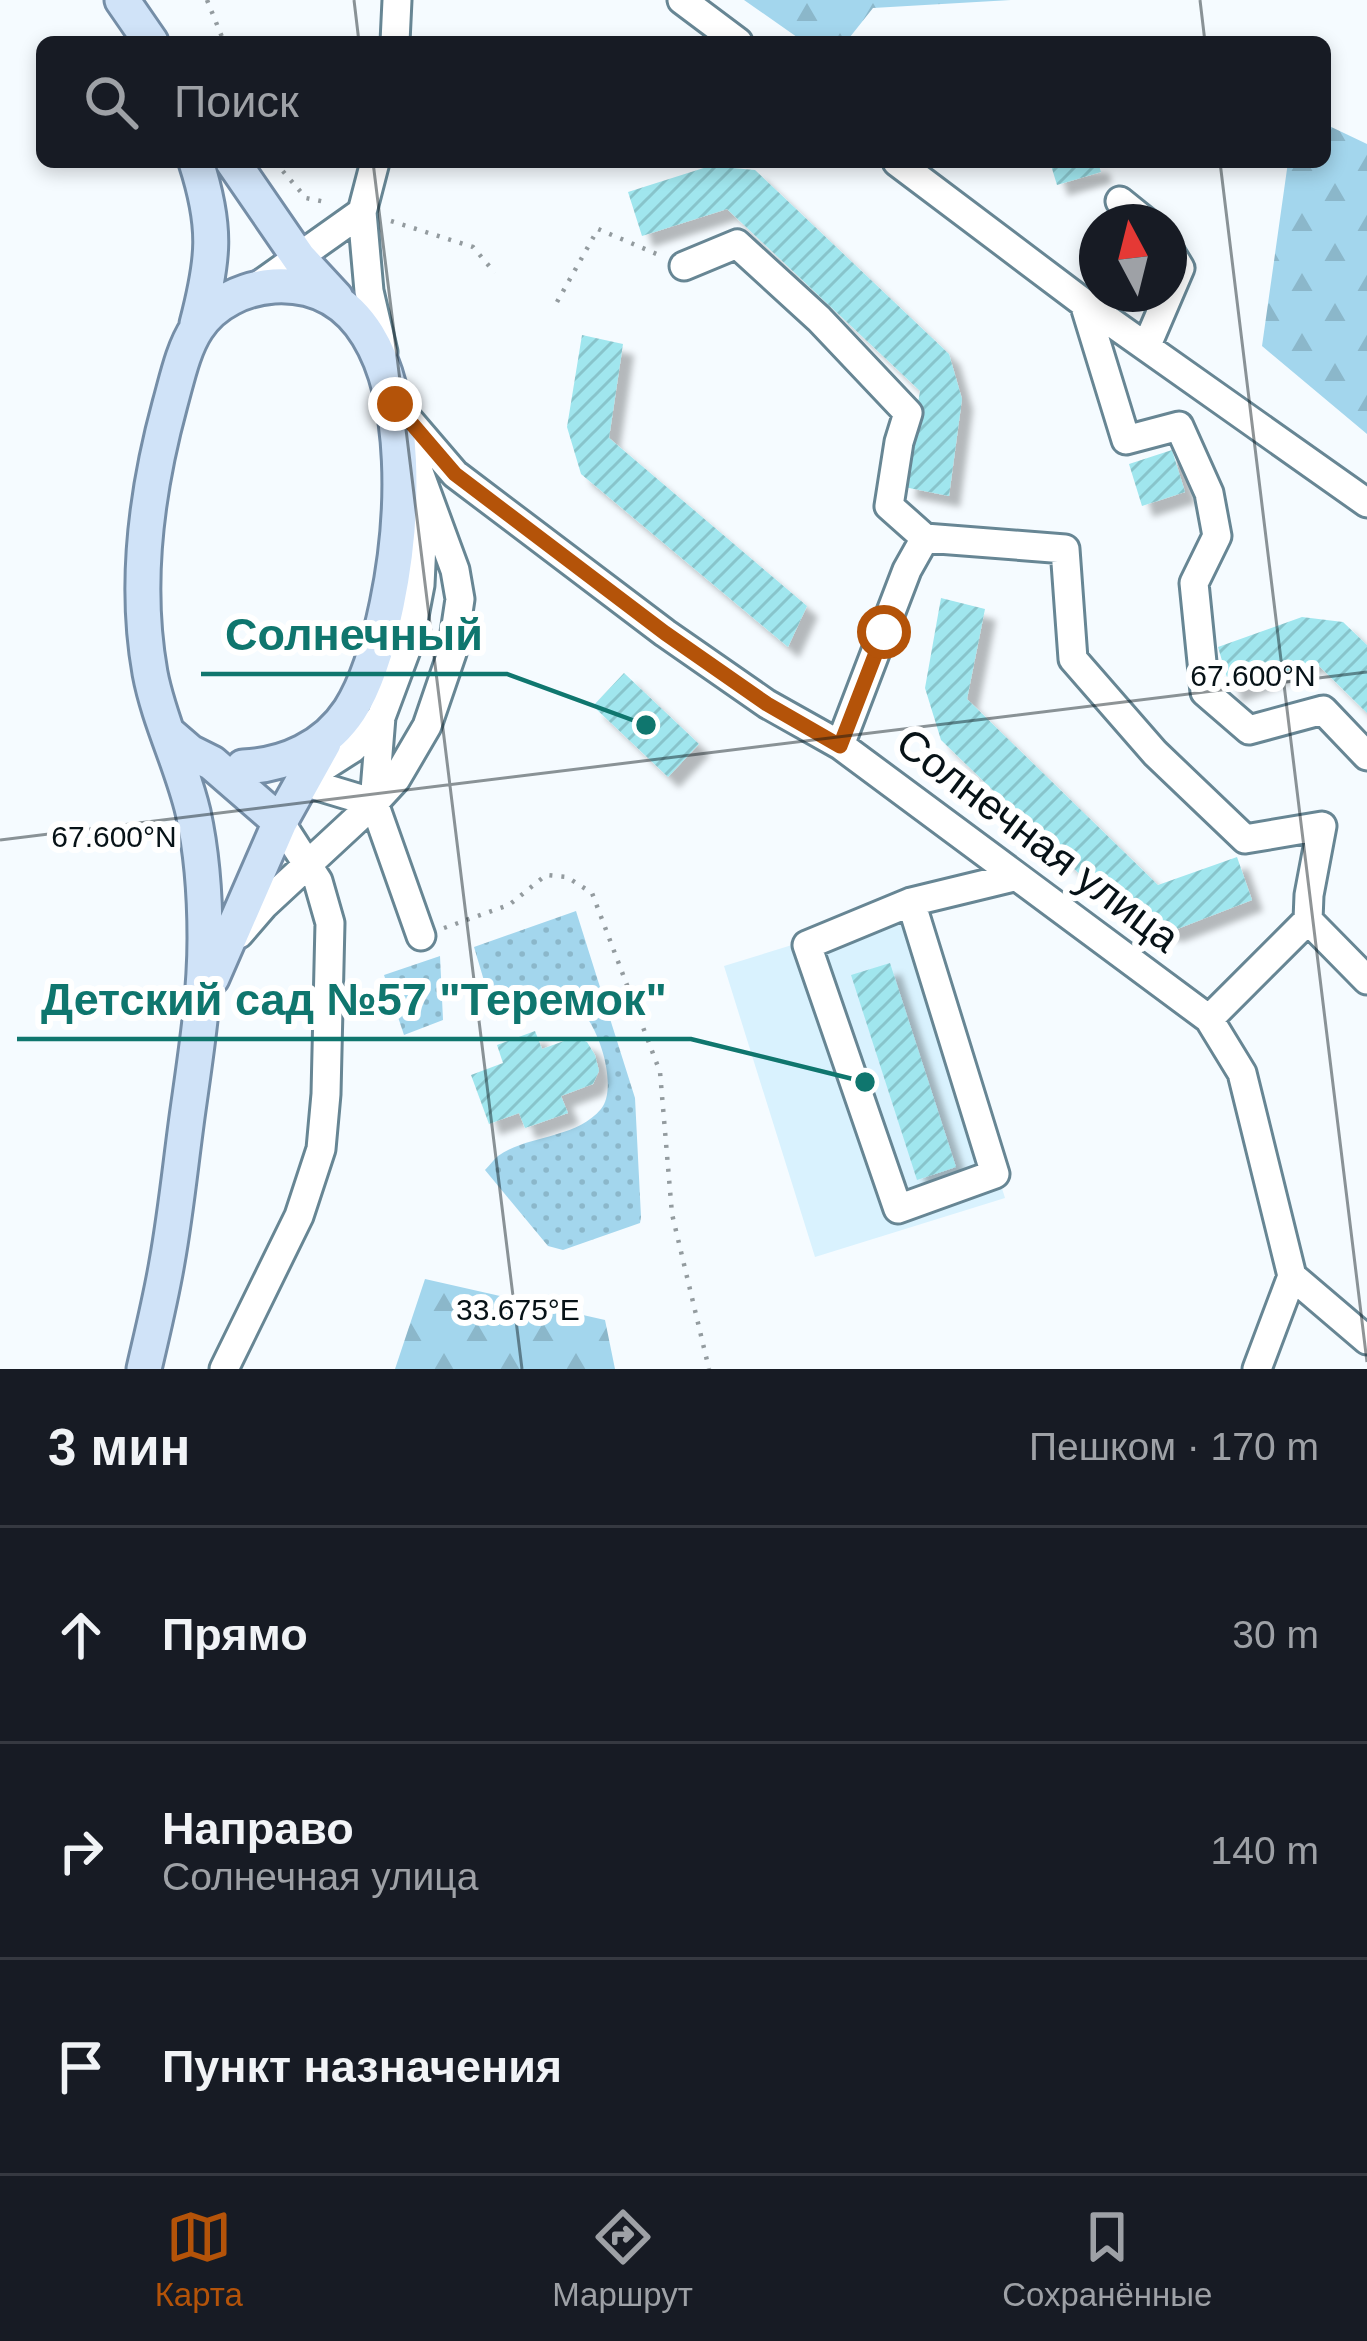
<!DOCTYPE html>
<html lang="ru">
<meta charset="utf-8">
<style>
:root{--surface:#171b24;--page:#242831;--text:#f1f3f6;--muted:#9ea1a6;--line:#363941;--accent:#b45309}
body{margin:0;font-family:Arial,sans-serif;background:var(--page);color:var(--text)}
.compass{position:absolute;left:1079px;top:204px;width:108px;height:108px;border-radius:50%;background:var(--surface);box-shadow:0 6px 18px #0003;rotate:353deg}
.stop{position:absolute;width:36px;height:36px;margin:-27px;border:9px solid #b45309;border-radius:50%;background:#fff}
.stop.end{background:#b45309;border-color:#fff;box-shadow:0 3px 12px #0008}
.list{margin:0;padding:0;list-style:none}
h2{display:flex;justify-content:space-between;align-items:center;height:156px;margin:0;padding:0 48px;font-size:51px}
h2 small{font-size:39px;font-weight:400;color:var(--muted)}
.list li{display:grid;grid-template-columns:78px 1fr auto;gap:36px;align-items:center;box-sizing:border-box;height:216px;padding:0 48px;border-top:3px solid var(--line)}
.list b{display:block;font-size:45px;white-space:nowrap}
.list p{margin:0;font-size:39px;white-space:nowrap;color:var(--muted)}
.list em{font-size:39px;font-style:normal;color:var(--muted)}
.icon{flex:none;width:66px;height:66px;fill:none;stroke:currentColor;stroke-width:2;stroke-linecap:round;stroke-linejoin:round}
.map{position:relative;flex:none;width:1367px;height:1369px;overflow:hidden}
.search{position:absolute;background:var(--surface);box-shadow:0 6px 18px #0003;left:36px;right:36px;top:36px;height:132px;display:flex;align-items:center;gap:30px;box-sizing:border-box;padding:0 42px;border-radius:18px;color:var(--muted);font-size:45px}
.sheet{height:804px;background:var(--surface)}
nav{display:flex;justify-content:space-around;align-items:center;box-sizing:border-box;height:168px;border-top:3px solid var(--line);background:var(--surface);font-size:33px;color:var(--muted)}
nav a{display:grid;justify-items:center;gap:6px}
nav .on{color:var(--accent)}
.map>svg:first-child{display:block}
</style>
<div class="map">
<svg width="1367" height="1369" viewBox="0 0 1367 1369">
<defs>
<pattern id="grass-dots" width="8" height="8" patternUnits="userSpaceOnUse" patternTransform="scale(3)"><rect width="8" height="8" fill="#a3d6ed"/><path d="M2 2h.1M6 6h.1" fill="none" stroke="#8bb7ca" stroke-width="1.8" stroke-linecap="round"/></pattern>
<pattern id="forest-firs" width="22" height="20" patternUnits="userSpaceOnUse" patternTransform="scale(3)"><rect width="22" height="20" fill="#a3d6ed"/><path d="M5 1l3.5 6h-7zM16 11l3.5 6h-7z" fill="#8bb7ca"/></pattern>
<pattern id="building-hatch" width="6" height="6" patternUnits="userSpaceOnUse" patternTransform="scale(3)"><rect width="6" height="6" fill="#a0e6ee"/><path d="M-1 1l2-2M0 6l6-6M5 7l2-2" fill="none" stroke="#88c4cb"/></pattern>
<filter id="shadow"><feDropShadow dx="11" dy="11" stdDeviation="3" flood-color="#0004"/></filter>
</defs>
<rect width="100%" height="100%" fill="#f5fbff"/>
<path fill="#d9f2fe" d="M915,907l90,291 -190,59 -91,-291z"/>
<path fill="url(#grass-dots)" d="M576,911l59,187 6,119 -1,6 -77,27 -15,-4 -63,-76c5,-5 8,-10 13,-14 29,-21 78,-17 103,-47 19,-22 -5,-99 -33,-108 -21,-6 -52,13 -72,20l-22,-74z
M440,956l3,64 -39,15 -20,-60z"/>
<path fill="url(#forest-firs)" d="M744,0h267l-138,8 -27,34h-42z
M1325,124l42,20v290l-105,-88 26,-184h37z
M425,1279l180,41 10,49h-220z"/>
<path fill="url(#building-hatch)" filter="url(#shadow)" d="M1050,162h48l3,10 -44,13z
M710,166l45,4 194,184 13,45 -13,97 -45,-9 16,-96 -193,-182 -85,27 -14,-44z
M582,335l41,9 -14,94 198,168 -19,41 -207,-173 -14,-47z
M1172,450l13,42 -43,14 -13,-42z
M941,598l44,11 -18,90 191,186 79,-28 15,43 -80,31 -43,-9 -188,-182 -16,-52z
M1302,617l41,5 24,23v68l-53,-52 -83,30 -13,-44z
M624,673l75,71 -31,33 -75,-71z
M890,963l66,204 -39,13 -66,-205z
M535,1031l7,18 33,-12 12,5 8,13 4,16 -6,13 -32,12 7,17 -43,15 -6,-15 -30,11 -18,-49 32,-12 -6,-18z"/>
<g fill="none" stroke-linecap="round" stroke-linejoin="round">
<g stroke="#678694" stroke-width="33">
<path id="minor" d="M682,0l56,42
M395,42l2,-42
M375,162l-13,50 7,79 14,61
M897,162l187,141 283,200
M1120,201l26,21
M684,266l53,-22 82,75 89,94 -9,29 -10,64 36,32 -18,32 -67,175
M255,288l107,-76
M1084,303l42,137 53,-14 30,67 8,43 -23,47 11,109 44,38 74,-20 44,46
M1147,345l33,-77 -11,-18
M395,404l60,70 210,159 102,71 73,41 369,274 33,54 50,203 -35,93
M925,538l140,11 8,110 82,94 90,86 77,-13 -13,69 -1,25 59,60
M306,778l47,-30 28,-31
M301,781l73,22
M911,902l84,272 -97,35 -91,-264 104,-43 103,-25
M239,934l25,-29 110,-102 22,-24 31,-53 25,-73 8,-54 -5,-29 -51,-139
M421,936l-47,-133 7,-86 28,-75 11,-57 4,-84
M1209,1019l99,-99
M1292,1276l75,64
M224,1369l75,-153 22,-67 5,-55 4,-171 -12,-42 -38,-59"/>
</g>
<g stroke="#758ea7" stroke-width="39">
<path id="major" d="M122,0l29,42
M196,162c21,65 18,97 1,162
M233,162l66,96 37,40
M168,733l22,19 22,11 68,59
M212,978l68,-156 44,-79
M144,1369c8,-35 17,-71 23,-107 9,-50 14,-102 21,-152 8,-57 17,-114 17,-172 0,-41 -3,-85 -12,-126 -11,-47 -34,-91 -43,-139 -16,-90 -4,-181 20,-269 7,-25 13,-55 27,-76 17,-26 48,-40 77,-42 175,-10 134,333 76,424 -25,38 -65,55 -107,57"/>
</g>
<path stroke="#939b9f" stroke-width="4.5" stroke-dasharray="3 9" stroke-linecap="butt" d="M207,0l17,42
M275,162l31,36 24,5
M391,221l82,26 22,26
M557,302l41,-73 61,26
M444,928l65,-23 37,-30 21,2 25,16 68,179 12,142 37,155"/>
<use href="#minor" stroke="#fff" stroke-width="27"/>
<use href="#major" stroke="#d0e3f8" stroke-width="33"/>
</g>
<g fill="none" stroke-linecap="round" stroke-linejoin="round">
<path stroke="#b45309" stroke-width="15" d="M395,404l60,70 210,159 102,71 73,42 44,-114"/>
</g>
<path fill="none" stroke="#071217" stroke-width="3" stroke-opacity="0.45" d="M354,0l5,42M1200,0l5,42M373,162l149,1207M1220,162l147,1200M0,840l1367,-168"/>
<g text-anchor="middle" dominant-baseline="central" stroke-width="12" stroke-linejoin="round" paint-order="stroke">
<g font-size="42" fill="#071217" stroke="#fff">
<text transform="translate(1038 840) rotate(37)">Солнечная улица</text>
</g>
</g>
<g font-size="30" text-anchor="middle" fill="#071217" stroke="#fff" stroke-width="12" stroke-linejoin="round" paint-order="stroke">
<text x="1253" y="686">67.600°N</text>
<text x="114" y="847">67.600°N</text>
<text x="518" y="1320">33.675°E</text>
</g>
<path fill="none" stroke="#0f766e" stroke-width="4.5" d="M646 725L507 674H201M865 1082L691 1039H17"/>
<g fill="#0f766e" stroke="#fff" stroke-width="4.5">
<circle cx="646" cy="725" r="12"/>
<circle cx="865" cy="1082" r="12"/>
</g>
<g font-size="45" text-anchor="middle" font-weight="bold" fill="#0f766e" stroke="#fff" stroke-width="12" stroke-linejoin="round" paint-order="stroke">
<text x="354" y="650">Солнечный</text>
<text x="354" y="1015">Детский сад №57 "Теремок"</text>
</g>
</svg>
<svg class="compass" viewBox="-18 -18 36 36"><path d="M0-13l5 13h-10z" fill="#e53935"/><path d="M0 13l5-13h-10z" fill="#9ea1a6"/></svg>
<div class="stop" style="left:884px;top:632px"></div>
<div class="stop end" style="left:395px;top:404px"></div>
<div class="search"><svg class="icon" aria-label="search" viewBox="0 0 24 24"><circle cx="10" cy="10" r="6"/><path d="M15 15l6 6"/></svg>Поиск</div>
</div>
<section class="sheet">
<h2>3 мин<small>Пешком · 170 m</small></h2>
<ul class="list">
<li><svg class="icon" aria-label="ahead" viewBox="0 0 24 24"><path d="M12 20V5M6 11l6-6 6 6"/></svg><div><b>Прямо</b></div><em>30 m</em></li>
<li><svg class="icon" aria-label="right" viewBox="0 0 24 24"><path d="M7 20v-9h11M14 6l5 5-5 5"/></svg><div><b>Направо</b><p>Солнечная улица</p></div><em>140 m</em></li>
<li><svg class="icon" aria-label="arrive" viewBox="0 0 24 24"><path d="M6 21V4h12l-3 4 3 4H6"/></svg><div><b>Пункт назначения</b></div></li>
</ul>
</section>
<nav>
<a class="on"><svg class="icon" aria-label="map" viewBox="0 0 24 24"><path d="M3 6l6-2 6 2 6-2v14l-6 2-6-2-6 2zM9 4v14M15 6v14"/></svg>Карта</a>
<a><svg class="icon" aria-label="directions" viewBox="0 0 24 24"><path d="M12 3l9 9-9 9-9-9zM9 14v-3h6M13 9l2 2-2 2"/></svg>Маршрут</a>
<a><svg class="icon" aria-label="saved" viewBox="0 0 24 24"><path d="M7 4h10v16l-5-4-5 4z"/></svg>Сохранённые</a>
</nav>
